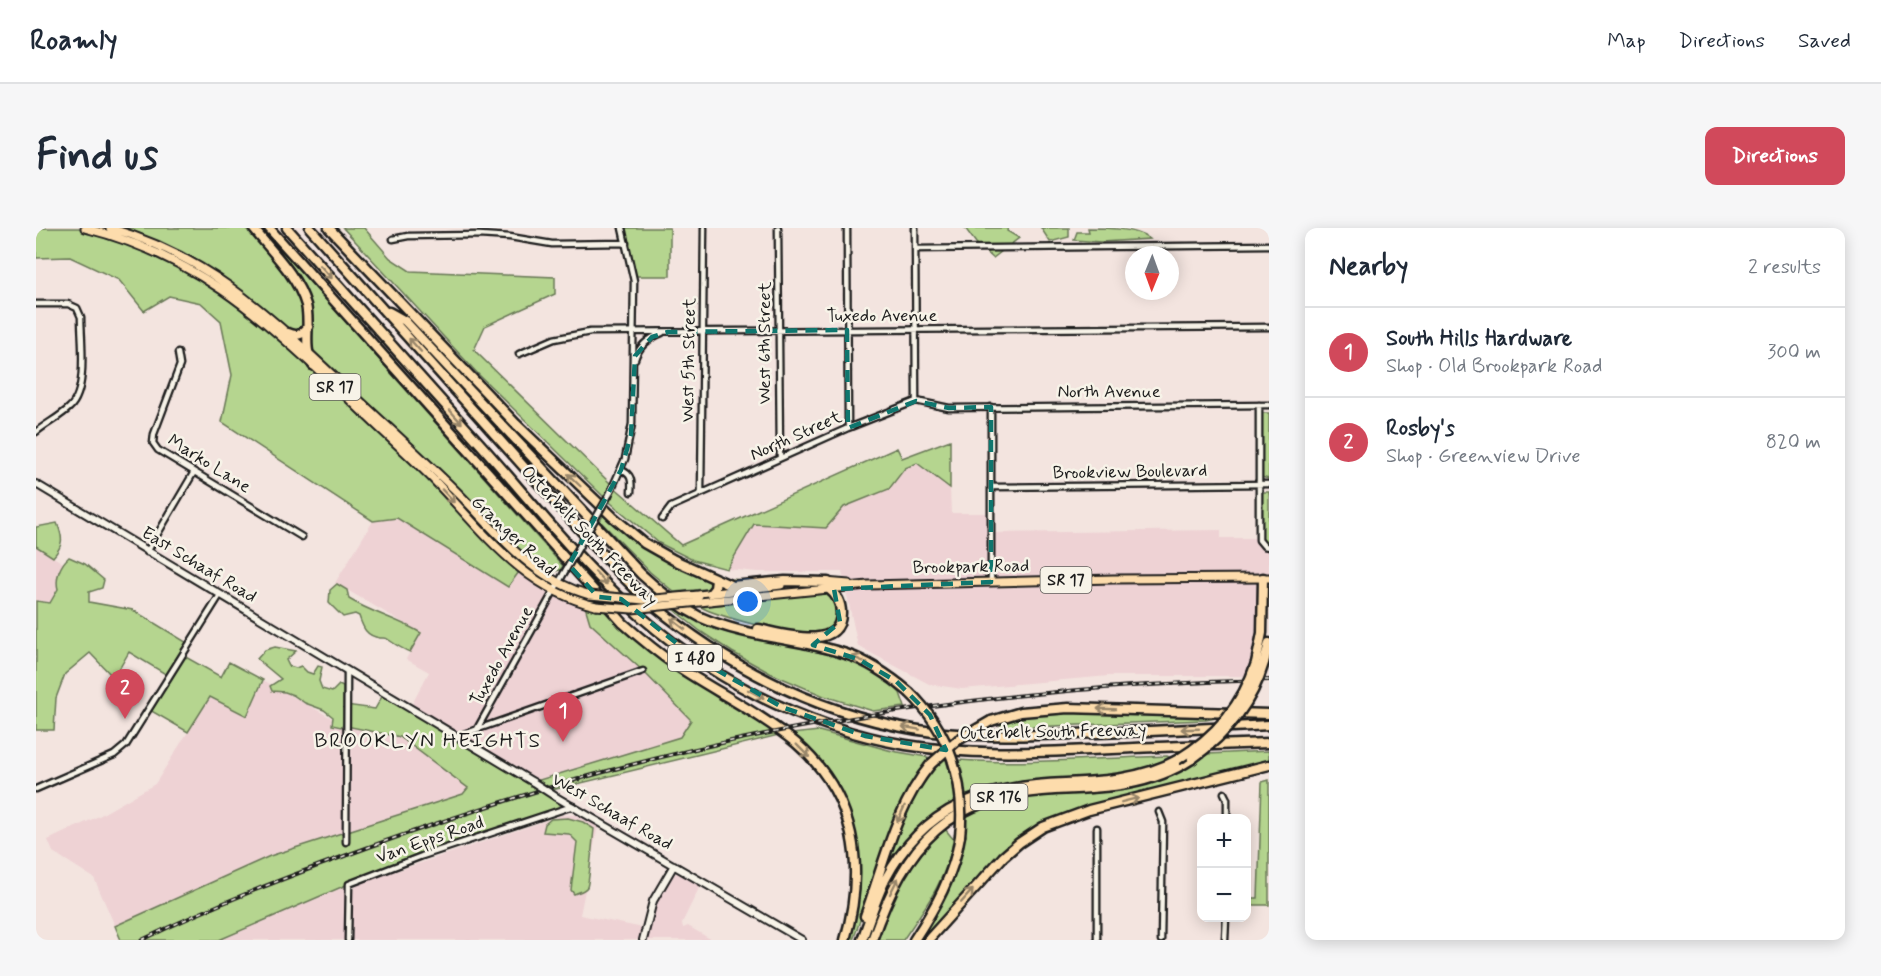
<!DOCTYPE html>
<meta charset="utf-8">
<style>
:root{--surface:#fff;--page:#f6f6f7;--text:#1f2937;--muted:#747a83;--line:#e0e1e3;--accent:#d1495b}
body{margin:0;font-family:Mynerve,sans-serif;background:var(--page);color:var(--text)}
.controls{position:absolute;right:18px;bottom:18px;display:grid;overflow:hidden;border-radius:12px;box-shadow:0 3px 15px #0003}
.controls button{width:54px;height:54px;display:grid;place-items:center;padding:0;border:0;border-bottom:2px solid var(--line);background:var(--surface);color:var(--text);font:30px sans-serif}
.compass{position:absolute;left:1089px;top:18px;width:54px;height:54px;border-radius:50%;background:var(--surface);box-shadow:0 3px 15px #0003;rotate:181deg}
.you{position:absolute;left:712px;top:374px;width:21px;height:21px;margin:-15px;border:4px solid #fff;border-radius:50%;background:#1a73e8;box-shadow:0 0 0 9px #1a73e833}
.badge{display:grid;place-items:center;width:39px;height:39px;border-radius:50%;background:var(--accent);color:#fff;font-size:20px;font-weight:700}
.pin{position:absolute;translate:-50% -50px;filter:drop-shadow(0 2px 3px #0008)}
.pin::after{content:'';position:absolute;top:32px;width:21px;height:18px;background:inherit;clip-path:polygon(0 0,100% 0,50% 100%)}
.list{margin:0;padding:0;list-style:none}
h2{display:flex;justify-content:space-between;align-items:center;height:78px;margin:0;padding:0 24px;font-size:26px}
h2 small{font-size:20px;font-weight:400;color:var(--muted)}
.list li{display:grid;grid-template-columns:39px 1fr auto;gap:18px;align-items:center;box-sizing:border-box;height:90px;padding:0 24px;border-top:2px solid var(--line)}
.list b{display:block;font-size:22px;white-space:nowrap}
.list p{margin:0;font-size:20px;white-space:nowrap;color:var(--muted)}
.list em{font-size:20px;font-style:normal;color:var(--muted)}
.map{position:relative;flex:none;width:1233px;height:712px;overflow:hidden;border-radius:12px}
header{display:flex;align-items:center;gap:36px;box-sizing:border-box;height:84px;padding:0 30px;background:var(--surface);border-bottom:2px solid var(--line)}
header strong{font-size:28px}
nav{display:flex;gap:33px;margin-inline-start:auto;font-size:21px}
.intro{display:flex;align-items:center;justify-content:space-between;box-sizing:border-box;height:144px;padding:0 36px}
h1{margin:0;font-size:42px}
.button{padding:15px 27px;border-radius:12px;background:var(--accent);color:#fff;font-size:21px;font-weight:700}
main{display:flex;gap:36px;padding:0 36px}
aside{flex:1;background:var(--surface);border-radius:12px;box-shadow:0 3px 15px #0003}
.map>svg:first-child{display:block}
</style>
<header>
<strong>Roamly</strong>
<nav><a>Map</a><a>Directions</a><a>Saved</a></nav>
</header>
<div class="intro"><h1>Find us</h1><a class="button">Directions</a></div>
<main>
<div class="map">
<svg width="1233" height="712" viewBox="0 0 1233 712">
<rect width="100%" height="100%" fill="#f3e4df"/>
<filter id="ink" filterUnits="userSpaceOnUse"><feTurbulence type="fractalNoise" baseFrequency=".0167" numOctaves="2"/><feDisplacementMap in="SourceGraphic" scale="12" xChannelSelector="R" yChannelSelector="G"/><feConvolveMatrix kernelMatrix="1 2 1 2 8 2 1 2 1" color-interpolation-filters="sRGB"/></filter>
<g filter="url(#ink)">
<path fill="#eed2d4" d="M881,235l33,25 1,25h40l1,20 229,-3v8h37l11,9v31h-8l-1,44 -5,32 -9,22h-137l-147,13 -33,-5 -71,-38 -16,-74h-84l-31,-3 27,-45 72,4 18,-21 45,-18 16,-21z
M361,290l110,69 14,-18 63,34 59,68 48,49 -11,17 -147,45 -123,-74 19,-36 -23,-13 15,-26 -86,-50 38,-62z
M0,318l35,22 -21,35 -14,-2z
M227,452l83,46 54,11 68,51 -5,6 -193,62 -155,70 -21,-48 -41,-26 -5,-12 51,-24 56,-32 55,-87 37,19z
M527,587h12l23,11 -18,89 68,14 14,-38 10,-16 6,-2 22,13 -18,37 1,5 5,-2 24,14h-361l-1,-41 3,-9 5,-6z
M313,656l-1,56h-129l122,-52z"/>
<path fill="#b5d58f" stroke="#687856" stroke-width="1.5" d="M0,0h49l45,14 85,42 98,81 208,204 -13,18 -111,-69 -24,3 -151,-99 10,-47 -11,-54 -20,-18 -32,-7 -25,15 -25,-31 -49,-23 -34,1z
M74,0h143l39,48 16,48 -15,11 -89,-66z
M221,0h5l301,338 -3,4 -10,2 -24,-16 -54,-55 -161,-153v-37z
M307,0h21l26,30 20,13 145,6v17l-70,32 -11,24 139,136 68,59 216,-97 5,10 48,-18v48l-33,-25 -12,5 -16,21 -45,18 -18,21 -72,-4 -27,45 -34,-9 -34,-17 -53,-44 -127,-124z
M586,0h48v48h-34z
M929,0h43l-1,3 12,7 -26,20 -17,-15z
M1005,0h28v9l-19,5z
M1052,0c19,0 49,0 62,11l-49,3 -27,-2 3,-8h12z
M1226,185h7v66l-8,-2z
M1225,264h8v53l-5,-1 -4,-6z
M568,286c53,51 86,65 159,67l1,2 -90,9 -24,-20 -50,-51z
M21,295c6,14 7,22 -4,34l-17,-11v-19z
M33,329l16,7 19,16 -2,8 -13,4v10l44,8 56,34 -7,11 39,22 8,-15 34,18 -16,36 -37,-19 -22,35 -40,-23 21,-33 -40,-24 -15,26 -24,-25 -25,21 -9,24 -2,32h-18v-129l14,2 8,-14c-3,-11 2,-24 11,-32z
M301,356l10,6 2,9c23,14 49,20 72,34l-11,19c-8,-3 -14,-7 -21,-12 -3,-3 -5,-2 -9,-2 -14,-2 -17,-10 -21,-22l-4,-2 -12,3 -14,-14 1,-13z
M787,365c26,12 15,41 -11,42 -18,1 -96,-19 -111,-28z
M548,375l19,5 41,33 139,93 -235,57 25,15 -220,76 -134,58h-98l-6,-14 155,-70 193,-62 5,-6 -68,-51 -54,-11v-21l29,4 9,-16 149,89 147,-45 11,-17 -48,-49 -53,-48z
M645,381l55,24 99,23 25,9 27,15 13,13 5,14 -32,4 -49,-15 -54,-23 -38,-21 -32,-21 -26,-21z
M239,419l21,4 -10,9 3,6 7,2 5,-2 6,6 6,2 5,-8 4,1 -3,14 3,8 10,3 7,-7 4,2v37l-2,3 -9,-2 1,-8 -9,-7 -19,-7 -12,-8 -8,-3 -13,-1 -2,-5 11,-7 -24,-20 8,-9z
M1039,484l139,4 2,2 -10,2 -206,8 1,-5 30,-8z
M783,503l73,20 41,7c-8,9 -16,19 -23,29 -28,44 -38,104 -57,153h-3c13,-52 17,-106 -13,-153 -12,-19 -31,-36 -46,-53z
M1233,523v12l-207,52 -33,17 -27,22 -77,86h-7c29,-43 45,-73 49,-126l23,-10 23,-5 114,-10 32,-8 25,-11 24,-16z
M1131,528l4,2 -23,10 -25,6 -100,7 -36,8 -21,8 -7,-37c69,5 139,-2 208,-4z
M909,529l9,28 2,16 -16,11 -53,61 -4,-2c17,-47 27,-76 62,-114z
M1233,552v125h-22v-7h11l4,-116z
M532,590l15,4 11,7c-1,8 -5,55 -7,58 -3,4 -8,5 -13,7l-3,-4 6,-48 -8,-8 -26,-2 2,-8 6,-5z
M909,601l9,11c-9,42 -28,66 -51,100h-26c18,-47 30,-76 68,-111z"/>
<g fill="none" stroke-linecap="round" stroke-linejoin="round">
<g stroke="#1c1c1c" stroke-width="9">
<path id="street" d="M742,0l2,229
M811,0l1,200
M879,0l1,173
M357,11l15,-3 71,-1 31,2 42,7 74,-1
M879,21l354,-4
M0,76h32l9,4 4,9c0,24 7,73 -11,90 -10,10 -23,16 -34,25
M142,125l2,12 -26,69 -1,9 5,7 144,87
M483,126l35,-15 36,-7 679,-5
M599,131c4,-13 14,-21 27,-26
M1223,177v135l5,6 5,1
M955,179v175
M585,242c11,4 11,11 10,22
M955,259l278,-3
M665,265l3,-265
M573,267l16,-36 7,-35 2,-143 -12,-53
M626,291l9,-12 177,-79 68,-27 33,7 320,-3
M111,324l47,-80
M441,501l87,-156
M422,508l185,-65
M0,561l78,-34 12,-10 94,-150
M1188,565l3,6v19
M1123,584l4,10 -2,118
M310,614l1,-171
M312,712l1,-56 73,-28 151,-50
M1061,712v-112
M1189,712l1,-22"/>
</g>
<g stroke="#1c1c1c" stroke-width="10">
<path id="secondary" d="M0,256l497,298
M520,569l246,143
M607,712l10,-39 21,-36"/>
</g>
<g stroke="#1c1c1c" stroke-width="11">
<path id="primary" d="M49,0c111,28 173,86 254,161 31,31 64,60 95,91 49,51 89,109 162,126
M74,0c100,29 159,88 232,156 38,36 76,70 113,106 43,42 75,89 135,105
M789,354l24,2
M663,367l82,-10
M673,373l159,-16 245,-6 156,-1"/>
</g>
<g stroke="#1c1c1c" stroke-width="13">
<path id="highway" d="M217,0c19,24 44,47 53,77 5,21 -4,42 7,60
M233,0l354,395c17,15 35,30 54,43 39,26 83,47 119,77 60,52 70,124 49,197
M251,0c65,73 130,145 195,218 47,53 93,111 145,158 78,72 174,123 279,141 61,10 123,8 184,5 60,-3 119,-5 179,-7
M274,0l291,325c16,17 33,36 51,51 81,67 177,115 281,128 55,6 109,3 164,1 57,-2 115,-5 172,-8
M293,0l187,196 97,93 31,26 30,17 58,26 53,-5 43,1
M353,84l16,9 236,253c18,17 37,32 59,43 47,21 99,21 146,37 24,8 44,22 63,38
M252,105c9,4 14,2 20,-6
M675,365l4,-5 1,-8
M722,401c22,4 83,24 83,-16 0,-10 -4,-18 -12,-24
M1220,435l6,-30 1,-55
M1228,435l5,-20
M955,493l30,-9 47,-4 201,6
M829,688c19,-52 30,-108 66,-152
M826,712c7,-20 14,-41 23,-60 39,-75 101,-94 180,-97 38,-2 77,-4 112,-23
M836,712c35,-99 75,-144 183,-150 49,-2 94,-3 137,-31
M878,712c21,-32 40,-65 46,-104
M892,712l75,-83 16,-14 24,-16 46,-17 180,-45"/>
</g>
<use href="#street" stroke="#f7f3e8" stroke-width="4.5"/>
<use href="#secondary" stroke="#f7f3e8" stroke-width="6"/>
<use href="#primary" stroke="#fddcac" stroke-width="7"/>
<use href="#highway" stroke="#fddcac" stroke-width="8"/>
<g stroke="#1c1c1c" stroke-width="4">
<path id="rail" d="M106,712c73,-36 150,-65 227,-93 81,-29 163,-56 246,-78 213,-57 433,-84 654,-89"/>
</g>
<use href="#rail" stroke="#f7f3e8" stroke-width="1.5" stroke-dasharray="4.5" stroke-linecap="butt"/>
<g stroke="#1c1c1c" stroke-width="9" stroke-linecap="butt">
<path id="street-bridge" d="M528,345l45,-78"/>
</g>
<g stroke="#1c1c1c" stroke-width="10" stroke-linecap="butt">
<path id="secondary-bridge" d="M497,554l23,15"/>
</g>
<g stroke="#1c1c1c" stroke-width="11" stroke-linecap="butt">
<path id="primary-bridge" d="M554,367l54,5 55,-5
M560,378l36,3 77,-8"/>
</g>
<g stroke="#1c1c1c" stroke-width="13" stroke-linecap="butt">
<path id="highway-bridge" d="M873,464c40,38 57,90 51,144
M1156,531c34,-24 60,-55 72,-96
M1141,532c38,-23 65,-54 79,-97
M895,536l27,-24 33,-19"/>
</g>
<use href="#street-bridge" stroke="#f7f3e8" stroke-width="4.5"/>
<use href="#secondary-bridge" stroke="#f7f3e8" stroke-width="6"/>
<use href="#primary-bridge" stroke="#fddcac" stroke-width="7"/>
<use href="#highway-bridge" stroke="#fddcac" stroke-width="8"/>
</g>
<defs><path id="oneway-shaft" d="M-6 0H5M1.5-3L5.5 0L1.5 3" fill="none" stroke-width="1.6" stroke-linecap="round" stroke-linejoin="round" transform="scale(1.5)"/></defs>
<g stroke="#98866b">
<use href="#oneway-shaft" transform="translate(290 44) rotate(48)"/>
<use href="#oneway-shaft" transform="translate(379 117) rotate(-132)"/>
<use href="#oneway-shaft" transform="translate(420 189) rotate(48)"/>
<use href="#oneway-shaft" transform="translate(538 252) rotate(-136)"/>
<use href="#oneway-shaft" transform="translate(412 268) rotate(47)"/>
<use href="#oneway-shaft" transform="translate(565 350) rotate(47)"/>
<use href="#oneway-shaft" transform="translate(642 396) rotate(-142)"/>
<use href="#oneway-shaft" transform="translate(824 432) rotate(-157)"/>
<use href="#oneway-shaft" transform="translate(720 466) rotate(28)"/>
<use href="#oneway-shaft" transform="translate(1070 481) rotate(-178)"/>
<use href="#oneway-shaft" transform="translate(875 500) rotate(-170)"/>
<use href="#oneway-shaft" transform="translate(1154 501) rotate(178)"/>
<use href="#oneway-shaft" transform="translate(767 523) rotate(45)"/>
<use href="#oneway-shaft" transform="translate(1094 572) rotate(-14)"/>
<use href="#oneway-shaft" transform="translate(865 586) rotate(114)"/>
<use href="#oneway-shaft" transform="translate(858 658) rotate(-63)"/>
<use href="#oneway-shaft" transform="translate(931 668) rotate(-48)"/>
</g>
</g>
<path fill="none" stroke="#0f766e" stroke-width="4.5" stroke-dasharray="12 8" stroke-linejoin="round" d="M811,102l1,98 68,-27 33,7 42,-1v175l-157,7 6,33 -27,23 45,14 38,22 34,34 16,35 -81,-14 -83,-29 -88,-50 -73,-58 -23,-2 -29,-32 52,-95 10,-35 4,-79 17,-19 16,-5z"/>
<g text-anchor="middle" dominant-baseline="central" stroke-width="5" stroke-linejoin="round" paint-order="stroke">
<g fill="#f7f3e8" stroke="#5e5c59" stroke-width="1.5">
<rect x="273.5" y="146" width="51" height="26" rx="4.5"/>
<rect x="1004.5" y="339" width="51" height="26" rx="4.5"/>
<rect x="632" y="417" width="54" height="26" rx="4.5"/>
<rect x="934.5" y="556" width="57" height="26" rx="4.5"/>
</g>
<g font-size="16" font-weight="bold" fill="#1c1c1c">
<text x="299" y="159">SR 17</text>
<text x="1030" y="352">SR 17</text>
<text x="659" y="430">I 480</text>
<text x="963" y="569">SR 176</text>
</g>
<g font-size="18" fill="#1c1c1c" stroke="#f7f3e8">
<text x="846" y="88">Tuxedo Avenue</text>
<text transform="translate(729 115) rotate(-90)">West 6th Street</text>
<text transform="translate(653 132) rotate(-89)">West 5th Street</text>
<text x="1073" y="164">North Avenue</text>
<text transform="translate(760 208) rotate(-24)">North Street</text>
<text transform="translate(173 236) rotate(32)">Marko Lane</text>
<text transform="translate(1094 244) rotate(-1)">Brookview Boulevard</text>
<text transform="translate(477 308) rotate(43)">Granger Road</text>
<text transform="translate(553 308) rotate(46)">Outerbelt South Freeway</text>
<text transform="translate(163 337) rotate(31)">East Schaaf Road</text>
<text transform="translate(935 339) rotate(-1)">Brookpark Road</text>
<text transform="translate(466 428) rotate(-61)">Tuxedo Avenue</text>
<text transform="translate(1017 504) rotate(-1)">Outerbelt South Freeway</text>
<text transform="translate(576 584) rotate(30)">West Schaaf Road</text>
<text transform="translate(394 612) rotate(-19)">Van Epps Road</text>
</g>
<g font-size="21" letter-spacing="1.5" fill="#1c1c1c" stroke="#f7f3e8">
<text x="392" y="513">BROOKLYN HEIGHTS</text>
</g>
</g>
</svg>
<div class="controls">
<button>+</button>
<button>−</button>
</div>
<svg class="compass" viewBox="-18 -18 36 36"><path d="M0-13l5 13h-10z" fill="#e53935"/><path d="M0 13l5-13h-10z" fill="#747a83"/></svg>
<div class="you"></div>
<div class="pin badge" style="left:527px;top:514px">1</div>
<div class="pin badge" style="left:89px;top:491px">2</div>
</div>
<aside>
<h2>Nearby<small>2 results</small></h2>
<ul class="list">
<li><span class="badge">1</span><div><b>South Hills Hardware</b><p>Shop · Old Brookpark Road</p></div><em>300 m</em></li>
<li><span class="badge">2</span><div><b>Rosby's</b><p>Shop · Greenview Drive</p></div><em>820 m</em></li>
</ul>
</aside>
</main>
